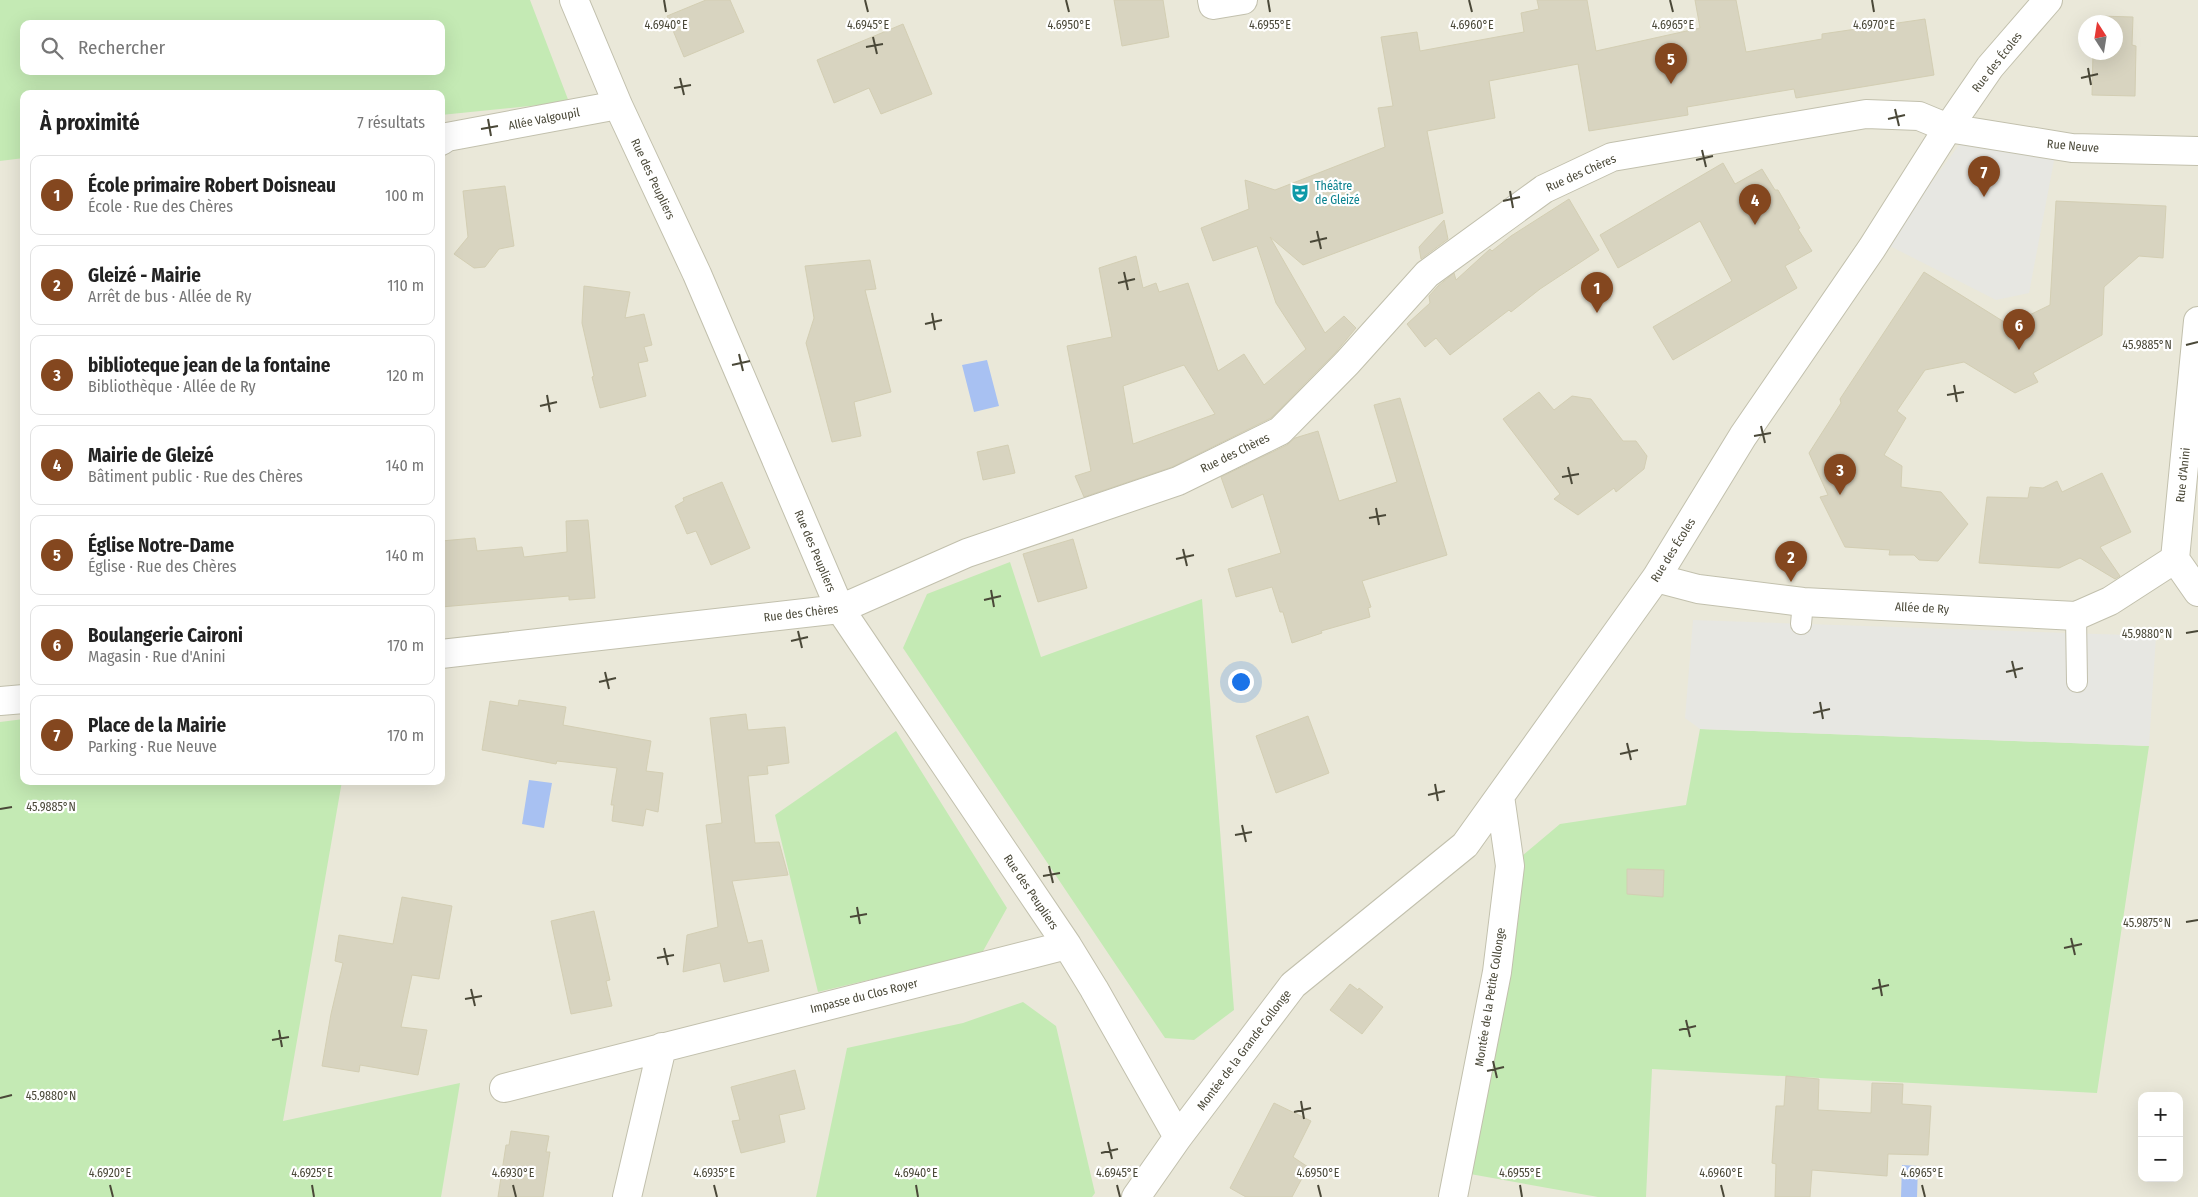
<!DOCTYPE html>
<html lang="fr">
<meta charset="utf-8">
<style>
:root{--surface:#fff;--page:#f6f6f6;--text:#222;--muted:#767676;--line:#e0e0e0;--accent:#84471f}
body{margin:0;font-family:"Fira Sans Condensed",sans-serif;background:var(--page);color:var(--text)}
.controls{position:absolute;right:15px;bottom:15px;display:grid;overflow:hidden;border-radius:10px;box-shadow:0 5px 20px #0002}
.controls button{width:45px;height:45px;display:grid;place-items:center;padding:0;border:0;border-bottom:1px solid var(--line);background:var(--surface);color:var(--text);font:25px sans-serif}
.compass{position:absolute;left:2078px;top:15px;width:45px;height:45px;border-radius:50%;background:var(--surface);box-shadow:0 5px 20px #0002;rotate:348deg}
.you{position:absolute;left:1240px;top:681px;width:18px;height:18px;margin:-12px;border:4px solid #fff;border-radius:50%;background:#1a73e8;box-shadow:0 0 0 8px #1a73e833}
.badge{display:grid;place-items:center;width:32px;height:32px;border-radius:50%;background:var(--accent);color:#fff;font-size:16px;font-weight:700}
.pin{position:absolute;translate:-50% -41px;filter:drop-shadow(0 1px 2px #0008)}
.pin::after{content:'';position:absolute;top:26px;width:18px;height:15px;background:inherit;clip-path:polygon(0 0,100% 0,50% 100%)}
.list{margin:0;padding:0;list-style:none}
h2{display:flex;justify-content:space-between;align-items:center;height:65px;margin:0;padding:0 20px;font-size:21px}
h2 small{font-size:16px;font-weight:400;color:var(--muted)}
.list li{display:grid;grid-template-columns:32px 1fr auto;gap:15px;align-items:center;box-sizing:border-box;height:80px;margin:0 10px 10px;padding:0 10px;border:1px solid var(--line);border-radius:10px}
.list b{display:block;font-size:19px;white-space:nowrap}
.list p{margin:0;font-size:16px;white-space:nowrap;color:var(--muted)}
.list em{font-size:16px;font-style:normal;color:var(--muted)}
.icon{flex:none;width:28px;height:28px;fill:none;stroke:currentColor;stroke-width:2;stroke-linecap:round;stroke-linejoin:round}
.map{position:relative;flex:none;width:2198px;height:1197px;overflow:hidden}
.search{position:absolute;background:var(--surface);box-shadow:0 5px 20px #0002;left:20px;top:20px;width:425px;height:55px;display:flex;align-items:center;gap:12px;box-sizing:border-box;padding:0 18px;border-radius:10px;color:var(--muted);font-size:19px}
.panel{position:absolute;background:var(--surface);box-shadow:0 5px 20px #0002;left:20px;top:90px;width:425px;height:695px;border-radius:10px}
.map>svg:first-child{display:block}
</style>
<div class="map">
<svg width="2198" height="1197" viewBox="0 0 2198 1197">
<rect width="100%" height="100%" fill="#f6f5eb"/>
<path fill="#eae8d9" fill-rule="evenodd" d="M0,0h2198v1197h-2198zM2086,22h30v30h-30zM24,24h417v47h-417zM24,94h417v687h-417zM2142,1096h37v82h-37z"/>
<path fill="#c4eab4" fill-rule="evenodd" d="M0,0h530l39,102 -128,13v-21h-417v64l-24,3zM24,24h417v47h-417z
M1010,562l31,95 161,-58 32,411 -40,30 -29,-2 -262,-390 24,-54z
M24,719v62h318l-59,340 177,-38 -19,114h-441v-475z
M1700,729l449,17 -52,347 -445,-24 -6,128h-48l-139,-25 51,-306 50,-42 126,-19z
M896,731l111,177 -25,45 -164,39 -43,-177z
M1023,1002l33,24 39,167 -3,4h-276l31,-149 116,-25z"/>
<path fill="#e7e7e2" d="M1962,141l94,9 -27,143 -33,7 -110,-56z
M1693,620l463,16 -7,110 -449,-17 -15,-11z"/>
<path fill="#a8c1f2" d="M987,360l12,46 -25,6 -12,-47z
M529,780l23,3 -8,45 -22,-4z
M1902,1165l16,1 -1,31h-16z"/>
<path fill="#d8d4c0" stroke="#d3ceb3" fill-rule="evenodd" d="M706,0h24l14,32 -60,25 -17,-41z
M1114,0h49l6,37 -47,9z
M1537,0h50l9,51 104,-23 -5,-28h41l10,52 76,-13v-5l103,-15 9,56 -138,23 -2,-9 -107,18 1,8 -99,16 -11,-67 -89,17 6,37 -68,13 16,82 -140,52 -33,-28 55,96 19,-17 12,12 -20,24 -65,66 -99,49 -88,30 -9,-21 16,-5 -24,-125 45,-9 -13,-69 37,-12 7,32 13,-5 3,9 29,-9 30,88 26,-17 20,31 42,-36 -30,-46 -19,-57 -44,15 -12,-33 48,-19 -4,-29 30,10 110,-43 -7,-39 15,-2 -12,-69 36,-5 3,19 104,-19 -3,-19 18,-4zM1184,365l31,49 -82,30 -10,-58z
M2099,16l34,1 -1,28 4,1 -1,50 -43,-1 1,-43h23v-30h-17z
M903,24l29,70 -51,20 -12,-26 -35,15 -17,-43z
M1723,163l12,21 27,-15 13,21h3l22,38 -2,1 14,22 -27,15 12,22 -124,72 -20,-33 79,-46 -32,-60 -82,47 -18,-33z
M505,186l9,60 -15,3 -14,18 -11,1 -20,-14 14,-17 -5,-46z
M1569,199l30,51 -59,39 -29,23 -2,-2 -59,45 -14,-17 -11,9 -18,-23 23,-21 -1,-7 9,-10 16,-13 2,7 34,-31 2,2 19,-15z
M2056,201l110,5 -3,52 -24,-2 -35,31 -2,48 -69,38 5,9 -23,11 -51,-31 -39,8 -28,41 9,7 -22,37 18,11 -1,21 40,5 27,32 -30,37 -19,-1 -5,-5h-25l1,-5 -45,-3 -25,-50 8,-2 -19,-42 32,-50 -1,-4 84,-127 85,53 41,-20z
M1444,220l4,19 -27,20 -2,-12z
M870,260l6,29 -11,1 26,102 -37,10 7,34 -29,6 -26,-99 8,-25 -9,-52z
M584,286l46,6 -5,26 19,-4 8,31 -8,2 4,14 -10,2 8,33 -46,12 -8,-31 2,-1 -12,-53z
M1539,392l15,18 18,-14 19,3 32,42h13l11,15 -3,13 -28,23 -2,-4 -36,27 -24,-16 6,-5 -57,-75z
M1400,398l47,157 -85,26 9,26 -3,1 2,9 -49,14 1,2 -30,10 -9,-31h-3l-8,-25 -36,10 -8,-28 53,-16 -18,-59 -31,14 -11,-31 66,-32 8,-7 23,-7 21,70 58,-19 -23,-77z
M1008,445l7,28 -32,7 -6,-28z
M2102,473l29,59 -31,15 20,29 -5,3 -35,-21 -21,10 -80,-5 8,-66 41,1 2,-11 13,1 14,-7 5,11z
M722,482l28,66 -39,17 -15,-34 -9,3 -12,-28 9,-5 -1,-3z
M588,520l7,78 -26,2v-4l-128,11v-66l34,-3 2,13 45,-4 2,10 43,-5 -1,-31z
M1073,539l14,49 -49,14 -15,-48z
M519,700l47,7 -3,18 88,16 -5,30 17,2 -5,39 -12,-3 -3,17 -31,-5 2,-16h-3l6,-37 -60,-7 -1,3 -74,-14 8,-49 28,5z
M746,714l2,16 37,-3 4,36 -22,3 1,8 -20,2 7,67 24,-1 9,33 -56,6 16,62 14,-3 7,31 -45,11 -4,-19 -37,9 4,-37 31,-8 -12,-102 16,-2 -12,-105z
M1308,716l21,57 -53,20 -20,-57z
M1627,869l37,1 -1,27 -36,-3z
M402,897l50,9 -13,73 -27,-4 -11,52 26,3 -9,45 -58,-10 -1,7 -37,-6 9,-52 12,-51 -8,-2 4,-26 54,9z
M594,911l16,69 -4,1 6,25 -41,8 -20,-93z
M1350,984l8,6 1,-2 24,19 -21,27 -32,-24z
M795,1070l10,39 -26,6 6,27 -44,11 -9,-32 8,-1 -9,-33z
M1786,1076l33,3 -1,31 53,3 1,-30 31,1 -1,20 29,2 -3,49 -40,-1 -1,22 -75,-6 -2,27h-35l1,-33 -4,-1 4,-57h8z
M1274,1103l37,18 -18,36 15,10 -16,30h-46l-16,-9z
M511,1131l38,5 -3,16h4l-7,45h-45l8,-52h3z"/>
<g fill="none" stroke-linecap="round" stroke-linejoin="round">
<g stroke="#c2c0ad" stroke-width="22">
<path id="lane" d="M2076,616l1,66
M1801,624l2,-22"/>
</g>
<g stroke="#c2c0ad" stroke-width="30">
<path id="street" d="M574,0l44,105 79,169 143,335 227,336 27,44 84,148
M1212,0l1,5 30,-5
M441,141l6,-4 171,-32
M2198,321l-23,238 23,33
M1656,578l42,11 105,13 273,14 34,-15 65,-42
M441,654l399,-45 127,-56 211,-72 102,-50 67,-68 80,-89 117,-85 68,-32 254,-43 53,2 29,12 124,20 126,3
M0,701l24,-2
M504,1088l563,-143
M627,1197l35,-150
M1136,1197l42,-60 115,-152 172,-140 191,-267 87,-142 129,-188 76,-120 42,-61 58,-67
M1453,1197l44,-225 13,-106 -10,-70"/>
</g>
<use href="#lane" stroke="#fff" stroke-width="20"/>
<use href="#street" stroke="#fff" stroke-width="28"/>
</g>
<path fill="none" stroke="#4a4838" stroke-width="2" d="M664,0l2,12M865,0l3,12M1066,0l3,12M1268,0l2,12M1469,0l3,12M1670,0l3,12M1872,0l2,12M873,37l4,17M866,47l17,-3M2088,68l3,17M680,78l4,17M2081,78l17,-4M674,88l17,-3M1895,109l4,17M488,119l3,17M1888,119l17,-4M481,129l17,-3M1702,150l4,17M1696,160l17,-4M1510,191l3,17M1503,201l17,-4M1317,231l4,18M1310,242l17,-4M1124,272l4,18M1118,283l17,-4M932,313l3,17M925,324l17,-4M2186,345l12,-3M739,354l4,17M732,365l18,-4M1954,385l3,17M547,395l3,17M1947,395l17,-3M540,406l17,-4M1761,426l4,17M1754,436l17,-3M1568,467l4,17M1562,477l17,-3M1376,508l3,17M1369,518l17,-3M1183,549l4,17M1176,559l18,-4M991,590l3,17M984,600l17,-4M798,631l4,17M2186,633l12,-2M791,641l17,-4M2012,661l4,17M605,672l4,17M2006,672l17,-4M599,682l17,-4M1820,702l3,17M1813,713l17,-4M1627,743l4,17M1620,754l18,-4M1435,784l3,17M1428,795l17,-4M0,809l12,-2M1242,825l4,17M1235,835l17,-3M1049,866l4,17M1043,876l17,-3M857,907l3,17M850,917l17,-3M2186,922l12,-2M2071,938l4,17M664,948l4,17M2064,948l18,-4M657,958l17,-3M1879,979l3,17M471,989l4,17M1872,989l17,-4M465,999l17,-3M1686,1020l4,17M279,1030l3,17M1679,1030l17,-4M272,1040l17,-3M1493,1061l4,17M1487,1071l17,-4M0,1098l12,-3M1301,1101l3,18M1294,1112l17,-4M1108,1142l4,17M1101,1153l17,-4M110,1185l3,12M312,1185l2,12M513,1185l3,12M714,1185l3,12M916,1185l2,12M1117,1185l3,12M1318,1185l3,12M1520,1185l2,12M1721,1185l3,12M1922,1185l3,12"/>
<defs>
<g id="theatre-bare" transform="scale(1.5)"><path d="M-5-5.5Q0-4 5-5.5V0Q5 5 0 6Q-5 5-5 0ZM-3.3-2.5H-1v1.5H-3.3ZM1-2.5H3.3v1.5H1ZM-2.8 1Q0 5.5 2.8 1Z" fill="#0f9aa8" stroke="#fff" stroke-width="2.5" paint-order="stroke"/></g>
</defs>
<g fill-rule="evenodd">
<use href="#theatre-bare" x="1300" y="193"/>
</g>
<g text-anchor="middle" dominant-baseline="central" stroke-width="4.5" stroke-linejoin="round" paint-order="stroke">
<g font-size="12" fill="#4a4838" stroke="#fff">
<text transform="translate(1997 62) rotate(-52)">Rue des Écoles</text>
<text transform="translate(544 119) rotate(-11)">Allée Valgoupil</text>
<text transform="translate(2073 146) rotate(5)">Rue Neuve</text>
<text transform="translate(1581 173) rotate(-24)">Rue des Chères</text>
<text transform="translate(653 179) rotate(65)">Rue des Peupliers</text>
<text transform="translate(1235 453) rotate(-26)">Rue des Chères</text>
<text transform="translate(2183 475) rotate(-84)">Rue d'Anini</text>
<text transform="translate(1673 550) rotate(-58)">Rue des Écoles</text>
<text transform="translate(815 551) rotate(67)">Rue des Peupliers</text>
<text transform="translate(1922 608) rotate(3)">Allée de Ry</text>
<text transform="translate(801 613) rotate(-7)">Rue des Chères</text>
<text transform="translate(1031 892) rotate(56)">Rue des Peupliers</text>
<text transform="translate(864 996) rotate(-14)">Impasse du Clos Royer</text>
<text transform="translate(1490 997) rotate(-81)">Montée de la Petite Collonge</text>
<text transform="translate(1244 1050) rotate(-53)">Montée de la Grande Collonge</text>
</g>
<g font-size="12" fill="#0d838f" stroke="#fff" text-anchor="start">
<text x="1315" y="186">Théâtre<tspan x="1315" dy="14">de Gleizé</tspan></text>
</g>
</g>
<g font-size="12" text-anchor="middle" fill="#4a4838" stroke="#fff" stroke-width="4.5" stroke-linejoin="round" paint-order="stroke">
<text x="666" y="29">4.6940°E</text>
<text x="868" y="29">4.6945°E</text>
<text x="1069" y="29">4.6950°E</text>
<text x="1270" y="29">4.6955°E</text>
<text x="1472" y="29">4.6960°E</text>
<text x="1673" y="29">4.6965°E</text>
<text x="1874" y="29">4.6970°E</text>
<text x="2147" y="349">45.9885°N</text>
<text x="2147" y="638">45.9880°N</text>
<text x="51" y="811">45.9885°N</text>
<text x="2147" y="927">45.9875°N</text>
<text x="51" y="1100">45.9880°N</text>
<text x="110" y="1177">4.6920°E</text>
<text x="312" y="1177">4.6925°E</text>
<text x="513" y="1177">4.6930°E</text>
<text x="714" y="1177">4.6935°E</text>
<text x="916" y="1177">4.6940°E</text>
<text x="1117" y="1177">4.6945°E</text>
<text x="1318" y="1177">4.6950°E</text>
<text x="1520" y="1177">4.6955°E</text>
<text x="1721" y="1177">4.6960°E</text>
<text x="1922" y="1177">4.6965°E</text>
</g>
</svg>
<div class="controls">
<button>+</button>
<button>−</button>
</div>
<svg class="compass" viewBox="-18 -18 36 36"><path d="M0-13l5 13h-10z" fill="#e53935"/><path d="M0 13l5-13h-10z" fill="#767676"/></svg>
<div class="you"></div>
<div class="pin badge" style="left:1597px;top:313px">1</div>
<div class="pin badge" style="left:1791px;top:582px">2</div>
<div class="pin badge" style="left:1840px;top:495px">3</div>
<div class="pin badge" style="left:1755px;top:225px">4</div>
<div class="pin badge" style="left:1671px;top:84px">5</div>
<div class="pin badge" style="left:2019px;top:350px">6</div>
<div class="pin badge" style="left:1984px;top:197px">7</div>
<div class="search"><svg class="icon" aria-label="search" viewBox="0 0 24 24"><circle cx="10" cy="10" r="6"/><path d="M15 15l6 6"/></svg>Rechercher</div>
<section class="panel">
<h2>À proximité<small>7 résultats</small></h2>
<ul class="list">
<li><span class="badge">1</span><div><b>École primaire Robert Doisneau</b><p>École · Rue des Chères</p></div><em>100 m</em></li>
<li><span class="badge">2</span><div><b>Gleizé - Mairie</b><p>Arrêt de bus · Allée de Ry</p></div><em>110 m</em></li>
<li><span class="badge">3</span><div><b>biblioteque jean de la fontaine</b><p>Bibliothèque · Allée de Ry</p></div><em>120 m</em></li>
<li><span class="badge">4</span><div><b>Mairie de Gleizé</b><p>Bâtiment public · Rue des Chères</p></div><em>140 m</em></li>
<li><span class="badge">5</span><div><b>Église Notre-Dame</b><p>Église · Rue des Chères</p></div><em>140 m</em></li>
<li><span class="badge">6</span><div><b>Boulangerie Caironi</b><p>Magasin · Rue d'Anini</p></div><em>170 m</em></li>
<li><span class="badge">7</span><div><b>Place de la Mairie</b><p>Parking · Rue Neuve</p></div><em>170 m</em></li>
</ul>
</section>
</div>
